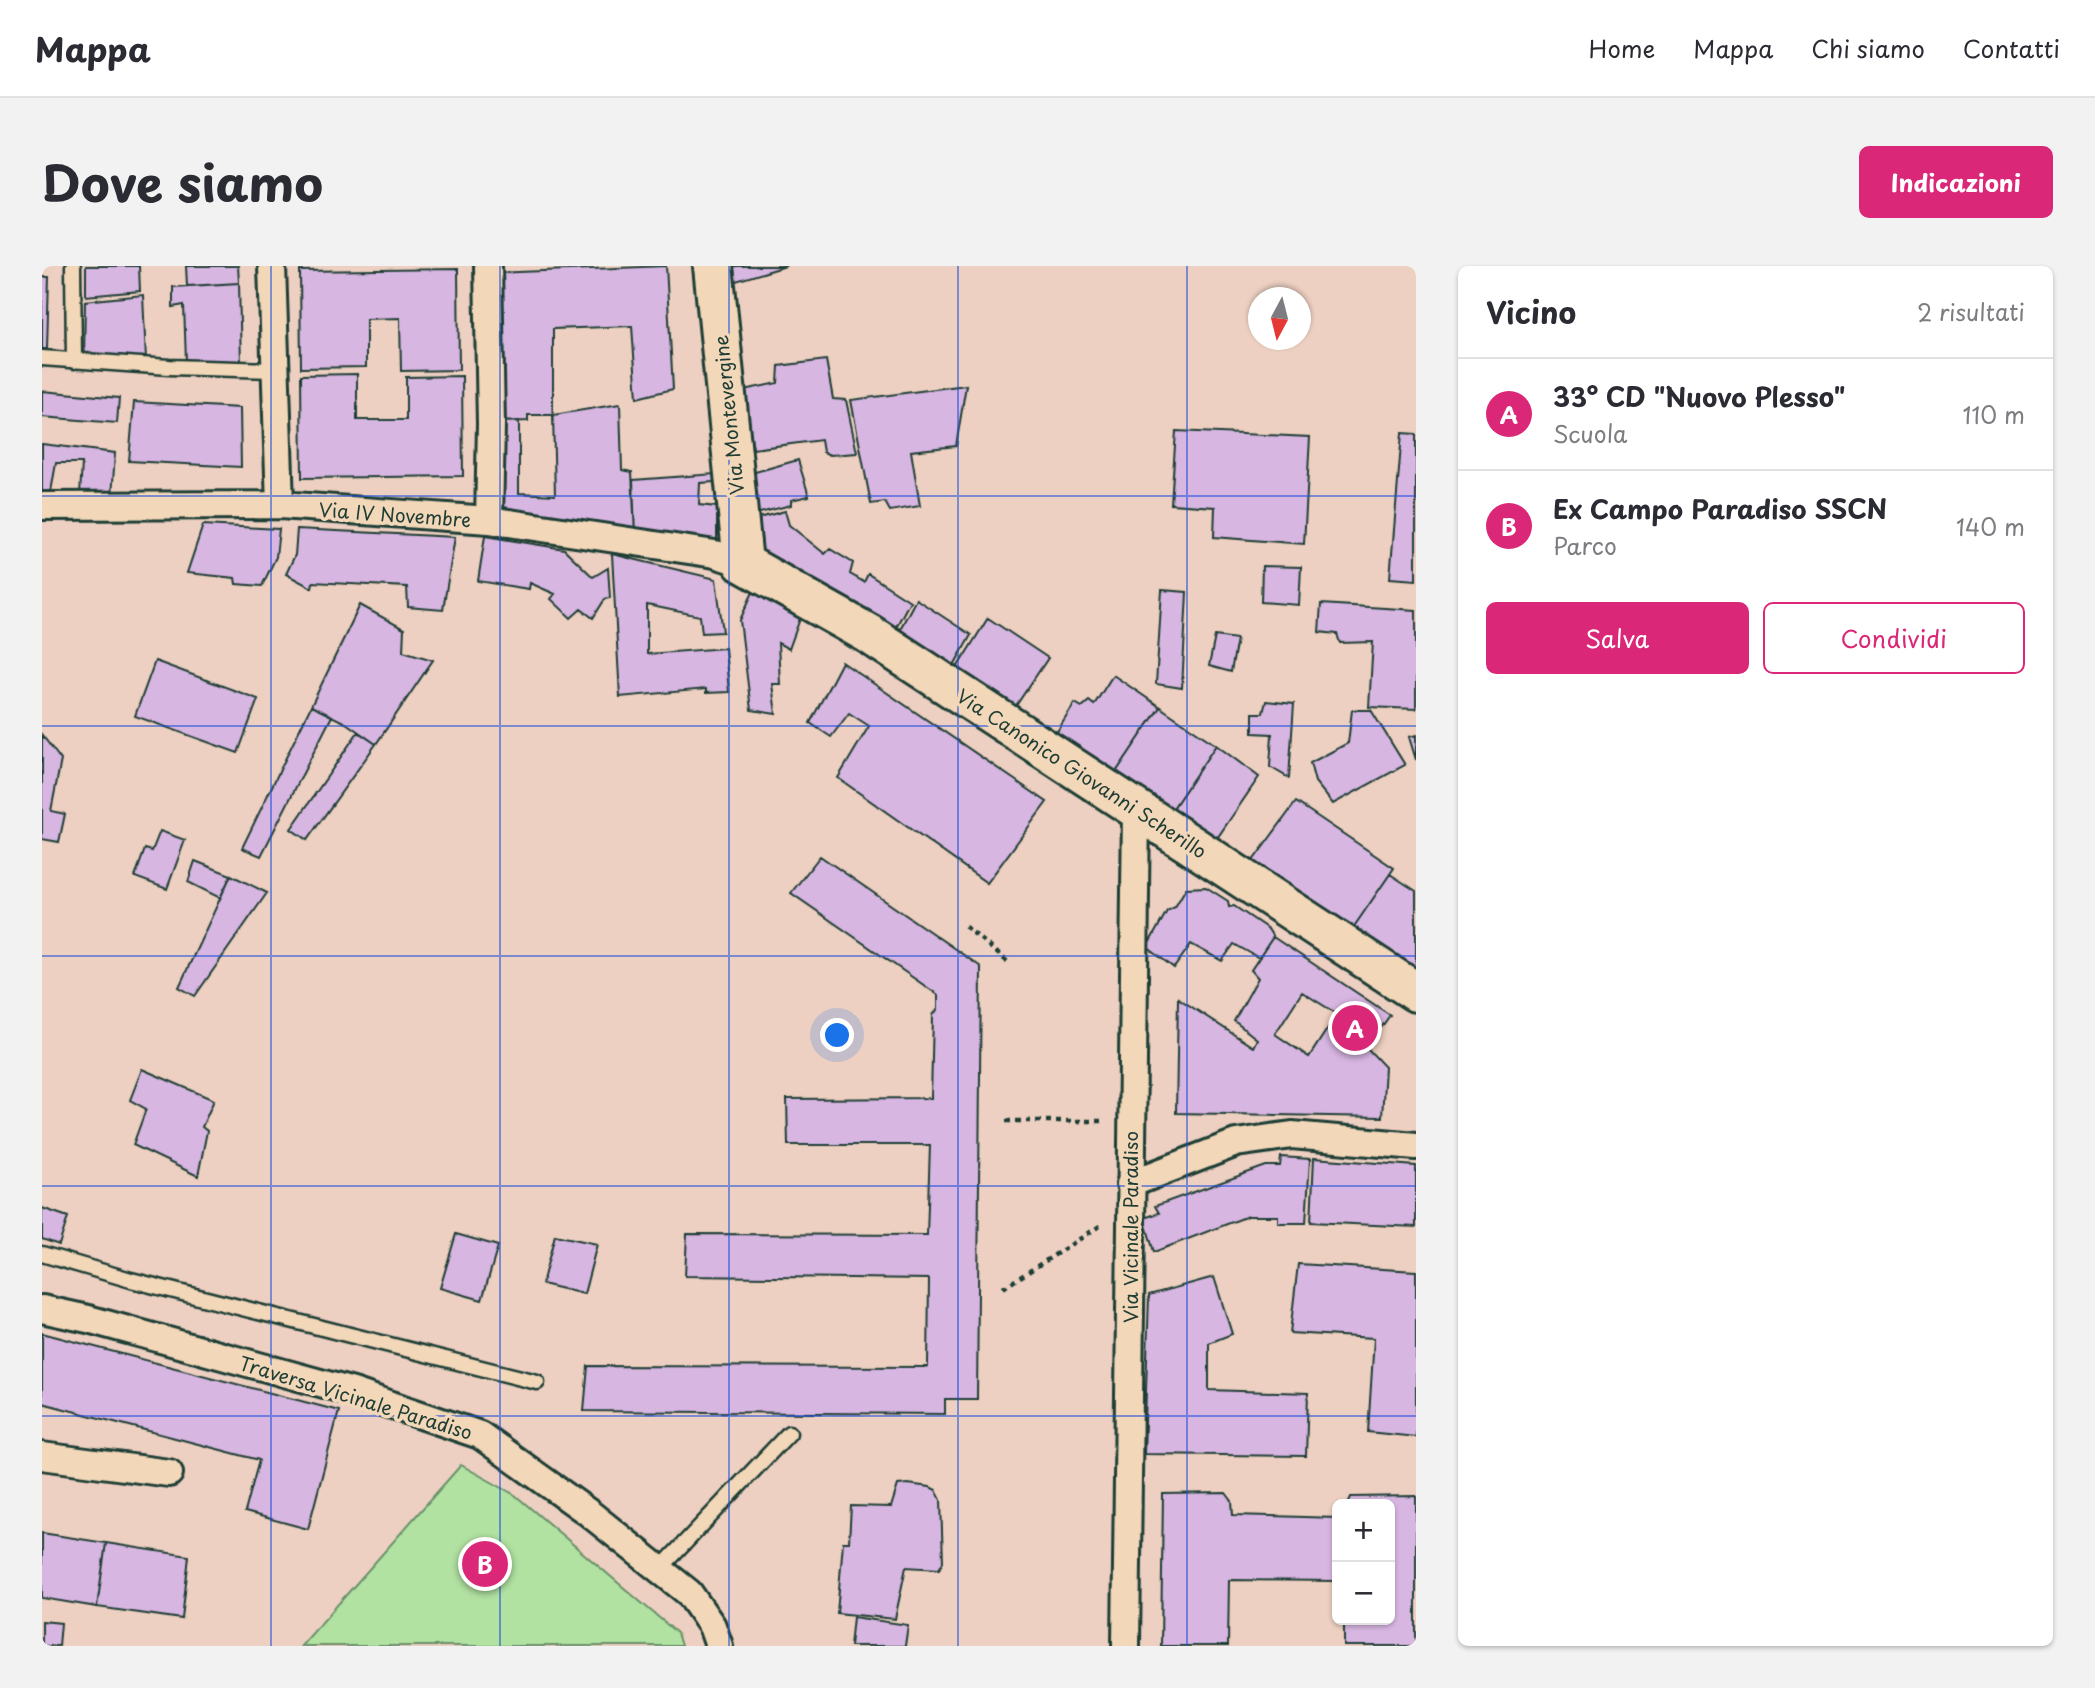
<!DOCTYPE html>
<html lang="it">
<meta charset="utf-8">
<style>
:root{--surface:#fff;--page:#f2f2f3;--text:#2b2b33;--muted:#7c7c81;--line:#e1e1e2;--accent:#db2777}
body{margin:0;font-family:"Playpen Sans",sans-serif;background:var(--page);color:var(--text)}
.controls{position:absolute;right:21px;bottom:21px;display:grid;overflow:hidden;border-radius:10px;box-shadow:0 2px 5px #0004}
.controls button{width:63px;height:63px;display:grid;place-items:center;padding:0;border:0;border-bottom:2px solid var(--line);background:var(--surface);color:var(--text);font:35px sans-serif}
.compass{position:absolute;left:1206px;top:21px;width:63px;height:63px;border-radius:50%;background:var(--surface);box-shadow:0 2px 5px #0004;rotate:187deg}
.you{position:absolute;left:796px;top:770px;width:24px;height:24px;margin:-18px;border:5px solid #fff;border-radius:50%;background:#1a73e8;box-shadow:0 0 0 10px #1a73e833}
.badge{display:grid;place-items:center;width:46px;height:46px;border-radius:50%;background:var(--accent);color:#fff;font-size:23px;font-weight:700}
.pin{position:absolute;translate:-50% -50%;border:4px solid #fff;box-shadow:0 2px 7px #0006}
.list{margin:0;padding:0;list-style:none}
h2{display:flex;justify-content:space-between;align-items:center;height:91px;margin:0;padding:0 28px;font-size:30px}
h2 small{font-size:23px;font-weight:400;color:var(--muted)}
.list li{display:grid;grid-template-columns:46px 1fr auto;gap:21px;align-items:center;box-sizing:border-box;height:112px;padding:0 28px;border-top:2px solid var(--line)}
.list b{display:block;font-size:26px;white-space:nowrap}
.list p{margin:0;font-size:23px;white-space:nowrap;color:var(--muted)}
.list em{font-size:23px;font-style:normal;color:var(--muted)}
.actions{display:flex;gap:14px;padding:21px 28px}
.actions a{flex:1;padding:16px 0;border:2px solid var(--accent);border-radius:10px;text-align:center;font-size:24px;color:var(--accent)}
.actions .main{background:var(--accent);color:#fff}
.map{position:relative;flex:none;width:1374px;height:1380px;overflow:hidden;border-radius:10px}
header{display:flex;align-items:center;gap:42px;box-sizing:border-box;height:98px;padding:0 35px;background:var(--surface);border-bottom:2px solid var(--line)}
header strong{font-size:33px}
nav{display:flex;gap:38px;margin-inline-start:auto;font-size:24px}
.intro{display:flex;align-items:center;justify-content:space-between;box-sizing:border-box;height:168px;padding:0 42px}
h1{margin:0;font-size:49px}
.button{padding:18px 32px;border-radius:10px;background:var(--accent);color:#fff;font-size:24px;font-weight:700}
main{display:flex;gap:42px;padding:0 42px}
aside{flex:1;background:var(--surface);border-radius:10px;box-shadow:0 2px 5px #0004}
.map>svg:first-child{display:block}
</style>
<header>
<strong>Mappa</strong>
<nav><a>Home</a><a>Mappa</a><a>Chi siamo</a><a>Contatti</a></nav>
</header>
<div class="intro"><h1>Dove siamo</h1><a class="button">Indicazioni</a></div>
<main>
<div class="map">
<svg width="1374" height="1380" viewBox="0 0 1374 1380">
<rect width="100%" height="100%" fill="#edd0c1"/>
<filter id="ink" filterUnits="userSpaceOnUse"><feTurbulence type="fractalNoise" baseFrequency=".0143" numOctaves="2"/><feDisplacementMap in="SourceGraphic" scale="14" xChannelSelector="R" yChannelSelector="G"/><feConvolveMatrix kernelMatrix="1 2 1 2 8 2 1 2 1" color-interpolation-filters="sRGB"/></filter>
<g filter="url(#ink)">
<path fill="#b1e2a1" stroke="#68906a" stroke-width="2" d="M419,1199l54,30 162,138 4,13h-380z"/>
<path fill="#d8b6e2" stroke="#1f3d34" stroke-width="2" fill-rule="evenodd" d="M44,0h53l1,25 -54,5z
M144,0h52l1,17 -52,3z
M624,0l7,123 -36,9 -5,-72 -79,3v86h-25v6l-29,1 -4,-149z
M683,0h61l-60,18z
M416,3l1,101 -58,1 -1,-53 -34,1v48l-65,1 -1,-97z
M0,11h7l-2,72h-5z
M197,17l2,81 -55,-3 -2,-56 -11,2v-20z
M101,29l3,65 -62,-3 1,-56z
M784,94l7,39 13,1 11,53 -27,2 -7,-3 -2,-12 -68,9 -10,-59 35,-7 1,-17z
M315,108v46h49v-43l56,-1 1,100 -161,2 -1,-103z
M924,119l-10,61 -45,5 9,55 -30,5 -5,-9 -14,2 -20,-104z
M0,125l77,7 -2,25 -75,-6z
M92,136l106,6 1,59 -112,-6z
M578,138l2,66 10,2 3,63 -135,-19 -1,-94 20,-1v72l36,2 -2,-80z
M1134,165l134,6 -6,107 -90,-7 1,-30 -44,-3z
M1360,167l14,1v146l-26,-2z
M0,178l73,9 -3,44 -32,-3 2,-31h-26l-5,29 -9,-1z
M756,194l11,36 -18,4v5l-43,11 -7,-40z
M673,208l-1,8 -14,1 -1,22 18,2v34l-82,-6 -2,-55z
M743,245l4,14 36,29 5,-5 23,14 -3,11 14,8 4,-8 42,27 -21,39 -135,-93 -7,-26z
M161,259l76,4 -3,28 -14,29 -26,-2 -1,-6 -48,-5z
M255,263l158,8 -12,73 -35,-3 -1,-20 -94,-5 -1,6 -26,-14 9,-19z
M443,270l79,13 29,28 15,-9 2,30 -5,1 -12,19 -12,-9 -10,9 -20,-19 4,-5 -25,-11 -1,6 -51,-8z
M570,288l104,25 7,53 -21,1 -2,-17 -53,-11v49l78,-6 4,44 -23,1v-4l-86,8z
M1220,300l39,1 -2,38 -38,-3z
M1120,324l25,2 -5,96 -26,-4z
M711,326l49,21 -13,36 -11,-6 2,41h-8l4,30 -25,-4 -11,-90z
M874,333l55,36 -18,32 -54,-36z
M1279,338l95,6v99l-47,-2 4,-65 -33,1 -3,-9 -18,-2z
M318,339l44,24 -1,22 30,9 -57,84 -30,-21 -35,-17z
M946,352l60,40 -35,52 -58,-39z
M1173,370l22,3 -6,33 -22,-6z
M113,395l103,38 -20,54 -103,-37z
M800,396l205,140 -60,81 -149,-105 31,-52 -20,-13 -18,24 -21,-14z
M1071,409l47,32 -48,71 -59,-40 22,-35 7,4 7,-6 5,4z
M1224,435l28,3 -5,74 -19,-11 2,-33 -19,-1v-20h10z
M269,440l21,10 -71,140 -19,-8z
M1118,441l56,38 -49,72 -55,-39z
M1310,444h19l34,55 -72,39 -18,-22 -5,-19 38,-20z
M316,466l18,12 -69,96 -16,-11z
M0,469l19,25 -10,51 14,3 -6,28 -17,-3z
M1374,469v25l-7,-23z
M1174,479l43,32 -48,70 -44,-30z
M1254,536l98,66 -41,60 -106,-59z
M118,565l25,9 -18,49 -32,-12 10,-28 7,2z
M778,590l161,111 -4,432h-32v15l-361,-3 4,-45 340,1 1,-88 -244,-3 2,-42 240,1 3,-90h-142l-1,-46 144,-1 2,-83 5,-6v-14l-147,-102z
M153,595l36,14 -11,23 -32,-16z
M1348,608l26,17v81l-63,-44z
M189,609l36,18 -72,103 -16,-9z
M1164,621l22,14 1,6 5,-1 34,23 5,8 -14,21 -25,-14 -12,17 -31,-17 -17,24 -27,-21 20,-36 8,-4 11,-19z
M1231,671l117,78 -23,33 18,19 -3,50 -206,-4 2,-115 75,49 4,-8 -23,-18 24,-43 -7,-8zM1260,726l35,22 -28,43 -34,-23z
M100,803l72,31 -12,27 5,4 -9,45 -65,-31 13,-36 -16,-9z
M1239,891l29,2 -4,64h-28v-7h-30l-94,36 -10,-34 15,-5 -4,-7 111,-40h14z
M1272,892l102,8v61l-105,-5z
M0,942l26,9 -9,28 -17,-6z
M414,968l42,12 -16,54 -42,-12z
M513,969l42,9 -13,50 -42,-10z
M1256,998l118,7v166l-48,-5 6,-94 -84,-5z
M1172,1011l18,57 -23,9v47l99,3 -2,63 -162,-2 5,-159z
M0,1067l297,78 -31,118 -63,-17 14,-52 -217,-57z
M866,1218l22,3 6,3 5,10 2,62 -4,7 -33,-2 -11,52 -58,-6 6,-71h6l2,-36 40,1 7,-22z
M1184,1227l6,8 1,14 104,3v63l-108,-1 -1,66h-67l2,-152z
M1374,1230v150h-72v-26h46v-116h-42l3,-7z
M0,1267l64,10 -9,64 -55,-9z
M64,1277l83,13 -7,63 -85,-12z
M811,1351l55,8 -3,21h-55z
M0,1355l19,2 -2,23h-17z"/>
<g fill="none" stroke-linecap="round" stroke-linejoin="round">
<g stroke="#1f3d34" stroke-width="19">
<path id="lane" d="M31,0l1,95
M0,92l127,9 106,3
M0,988l89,26 406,102
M617,1304l130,-137"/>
</g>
<g stroke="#1f3d34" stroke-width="32">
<path id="street" d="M230,0l8,239
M446,0l3,158 -2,96
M0,240l238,-1 209,15 226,34 28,9
M1088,918l106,-41 56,-8 124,11
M0,1043l46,10 265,73 127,43 109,78 100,80 23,33 7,20
M0,1190l127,17
M1084,1380l10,-837"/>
</g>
<g stroke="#1f3d34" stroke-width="44">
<path id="secondary" d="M671,0l30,297 126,71 547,358"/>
</g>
<path stroke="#1f3d34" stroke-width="4.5" stroke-dasharray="5 5" stroke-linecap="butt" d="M923,660l44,37
M964,855h100
M961,1022l100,-64"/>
<use href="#lane" stroke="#f2d7b9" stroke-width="14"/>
<use href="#street" stroke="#f2d7b9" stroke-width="26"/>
<use href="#secondary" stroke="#f2d7b9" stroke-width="38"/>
</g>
</g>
<path fill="none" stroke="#1d4ed8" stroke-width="2" stroke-opacity="0.55" d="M229,0v1380M458,0v1380M687,0v1380M916,0v1380M1145,0v1380M0,230h1374M0,460h1374M0,690h1374M0,920h1374M0,1150h1374"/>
<g text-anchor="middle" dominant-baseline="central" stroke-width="7" stroke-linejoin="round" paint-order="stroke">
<g font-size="19" fill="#1f3d34" stroke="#f2d7b9">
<text transform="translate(686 149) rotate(-96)">Via Montevergine</text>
<text transform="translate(353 248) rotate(4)">Via IV Novembre</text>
<text transform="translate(1040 507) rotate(33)">Via Canonico Giovanni Scherillo</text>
<text transform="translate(1088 961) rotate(-90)">Via Vicinale Paradiso</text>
<text transform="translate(314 1131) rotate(17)">Traversa Vicinale Paradiso</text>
</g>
</g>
</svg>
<div class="controls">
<button>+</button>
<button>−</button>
</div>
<svg class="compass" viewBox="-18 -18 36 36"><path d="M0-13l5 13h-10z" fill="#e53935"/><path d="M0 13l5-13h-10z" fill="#7c7c81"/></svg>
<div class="you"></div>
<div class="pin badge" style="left:1313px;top:762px">A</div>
<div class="pin badge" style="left:443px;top:1298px">B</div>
</div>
<aside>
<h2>Vicino<small>2 risultati</small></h2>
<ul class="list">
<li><span class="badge">A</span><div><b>33° CD &quot;Nuovo Plesso&quot;</b><p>Scuola</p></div><em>110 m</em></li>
<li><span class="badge">B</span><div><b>Ex Campo Paradiso SSCN</b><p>Parco</p></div><em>140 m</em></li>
</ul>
<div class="actions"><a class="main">Salva</a><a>Condividi</a></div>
</aside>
</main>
